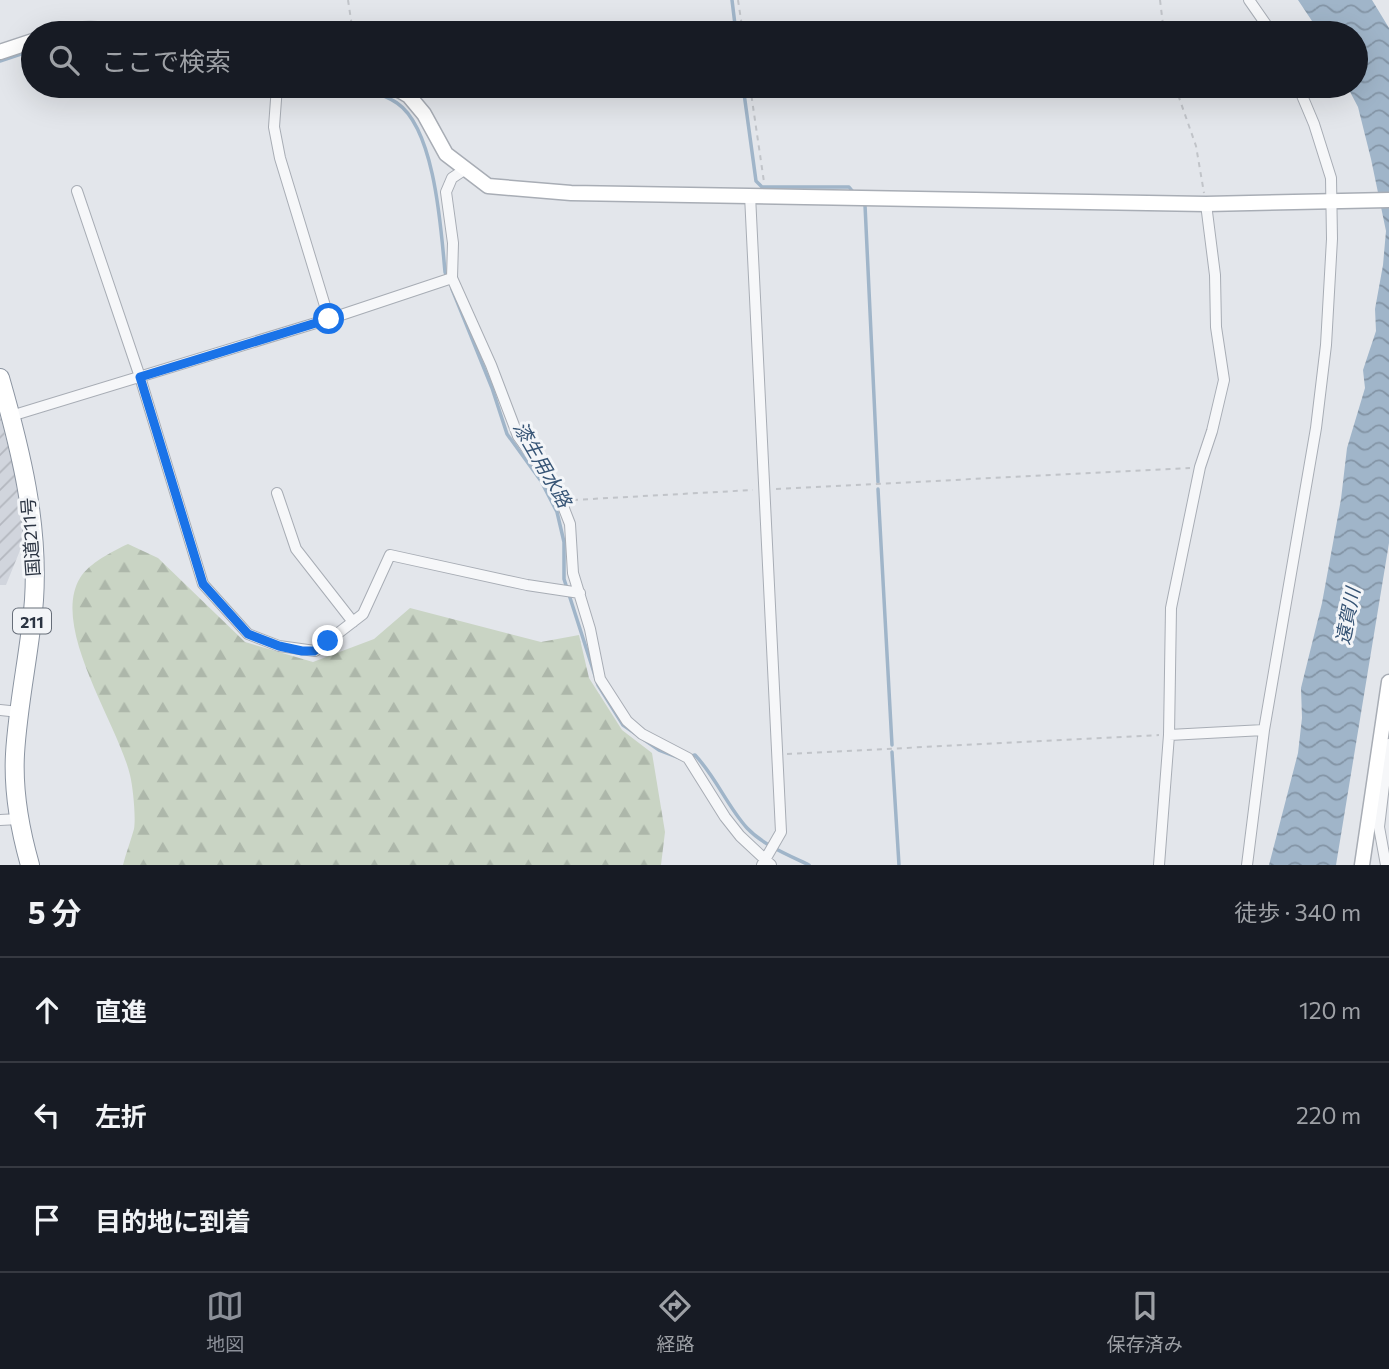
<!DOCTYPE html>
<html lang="ja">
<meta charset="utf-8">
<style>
:root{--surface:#171b24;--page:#20242c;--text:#f1f3f6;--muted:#9ea1a6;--line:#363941;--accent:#8c9099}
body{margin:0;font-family:Commissioner,"Noto Sans JP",sans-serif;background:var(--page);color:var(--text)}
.stop{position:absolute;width:21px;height:21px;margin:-16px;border:5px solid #1a73e8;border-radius:50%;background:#fff}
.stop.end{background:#1a73e8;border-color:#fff;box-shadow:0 2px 7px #0008}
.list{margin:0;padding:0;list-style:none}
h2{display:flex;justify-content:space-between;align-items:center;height:91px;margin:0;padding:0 28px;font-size:30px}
h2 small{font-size:23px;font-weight:400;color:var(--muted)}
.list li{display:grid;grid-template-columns:46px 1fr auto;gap:21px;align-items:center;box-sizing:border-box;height:105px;padding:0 28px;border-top:2px solid var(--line)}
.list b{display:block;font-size:26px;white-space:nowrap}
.list em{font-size:23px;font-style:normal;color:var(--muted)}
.icon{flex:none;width:38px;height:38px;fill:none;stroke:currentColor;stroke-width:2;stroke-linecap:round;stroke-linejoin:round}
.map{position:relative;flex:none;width:1389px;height:865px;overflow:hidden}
.search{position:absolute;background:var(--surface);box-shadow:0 7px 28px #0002;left:21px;right:21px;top:21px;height:77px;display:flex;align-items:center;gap:18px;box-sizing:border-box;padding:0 24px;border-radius:38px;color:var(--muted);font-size:26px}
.sheet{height:406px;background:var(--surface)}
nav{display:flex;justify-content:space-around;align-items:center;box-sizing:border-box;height:98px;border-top:2px solid var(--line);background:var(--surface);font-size:19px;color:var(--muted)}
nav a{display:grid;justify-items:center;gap:4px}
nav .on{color:var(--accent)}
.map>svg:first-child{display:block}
</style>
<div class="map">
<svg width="1389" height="865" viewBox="0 0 1389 865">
<defs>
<pattern id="industrial-furrows" width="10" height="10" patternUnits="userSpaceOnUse" patternTransform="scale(1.75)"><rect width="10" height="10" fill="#d1d5dd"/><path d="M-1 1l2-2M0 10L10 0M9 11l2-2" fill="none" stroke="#b4b7bf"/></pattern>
<pattern id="forest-firs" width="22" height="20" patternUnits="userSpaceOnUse" patternTransform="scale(1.75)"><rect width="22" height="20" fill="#c9d4c4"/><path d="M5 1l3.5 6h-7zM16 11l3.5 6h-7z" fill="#adb7aa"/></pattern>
<pattern id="water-waves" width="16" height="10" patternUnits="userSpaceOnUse" patternTransform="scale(1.75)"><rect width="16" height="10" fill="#a0b5c9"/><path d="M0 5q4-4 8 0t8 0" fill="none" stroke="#8394a5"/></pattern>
</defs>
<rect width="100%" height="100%" fill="#e3e6eb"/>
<path fill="url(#industrial-furrows)" d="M0,416l17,66 8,56 -19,47h-6z"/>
<path fill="url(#forest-firs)" d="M128,544l30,14 87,84 68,20 61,-23 36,-31 131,34 38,-7 10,43 33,52 30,23 13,79 -4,33h-538c3,-12 8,-25 11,-36 2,-11 -1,-42 -4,-54 -12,-51 -80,-148 -50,-197 9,-15 33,-27 48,-34z"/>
<path fill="url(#water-waves)" d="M1298,0h74l17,28v515l-53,322h-67l29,-112 4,-35 -1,-30 21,-85 19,-104 6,-51 18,-60 -2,-18 13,-39 -1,-22 8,-44 3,-34 -15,-72 -13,-52 -11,-21h9v-53h-36z"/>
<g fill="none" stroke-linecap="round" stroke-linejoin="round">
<path stroke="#a0b5c9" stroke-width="3.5" d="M732,0l4,33
M0,61l33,-11
M357,86c13,5 29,9 40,17 38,26 44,126 48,169l2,6
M743,86l13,95 6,6h87l5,6
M865,205l13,277
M452,289l40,99 15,46 34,47 16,31 7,30v37l34,106 25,40 36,25 21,8
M878,489l14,256
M892,752l7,113
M688,757l7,-2c21,22 32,51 52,73 16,17 41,27 62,37"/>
<g stroke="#a8adb5" stroke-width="12">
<path id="street" d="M1249,0l23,33
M277,86l-3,41 6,31 49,161
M464,170l-12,8 -6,14 7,51 -1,35 39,87 27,71 26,36 17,29 9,23 3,49 17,56 10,50 27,42 15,13 46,24 37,59 15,19 31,29
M77,191l63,186 63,207 45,50 31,12 36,5 48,-37 27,-59 137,30 53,8
M750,195l31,637 -19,33
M11,416l318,-97 123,-41
M277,493l19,56 57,73
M0,710l19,2
M1169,735l95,-5
M0,820l19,-1
M1159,865l10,-130 2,-127 29,-141 12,-36 12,-51 -8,-53 -1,-52 -9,-71
M1247,865l17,-135 52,-302 10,-83 6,-106 -1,-61 -17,-54 -16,-38
M1386,865l-7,-38 10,-83"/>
</g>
<g stroke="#a8adb5" stroke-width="17">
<path id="secondary" d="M61,33c19,-5 39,-5 58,0
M0,52l33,-11
M392,86l17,10 15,18 22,40 42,32 83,7 635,11 183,-4
M1362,865l27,-183"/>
</g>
<g stroke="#8b94a1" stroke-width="20">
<path id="highway" d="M0,378c21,73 39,146 34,222 -4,51 -16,102 -19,154 -2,37 5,76 15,111"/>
</g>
<path stroke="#c1c4c9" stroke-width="2" stroke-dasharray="5 5" stroke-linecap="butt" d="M348,0l5,33
M738,0l5,33
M1160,0l4,33
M750,86l14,96
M1175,86l21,60 8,47
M752,95l68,-9
M776,489l414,-21
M573,500l180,-10
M787,754l372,-19"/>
<use href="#street" stroke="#f6f7f9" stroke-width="10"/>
<use href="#secondary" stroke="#fff" stroke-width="14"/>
<use href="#highway" stroke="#fff" stroke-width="18"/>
</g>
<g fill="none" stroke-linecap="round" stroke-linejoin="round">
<path stroke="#1a73e8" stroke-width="9" d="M328,641l-14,10h-12l-23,-5 -31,-12 -45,-50 -63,-207 189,-58"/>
</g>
<g text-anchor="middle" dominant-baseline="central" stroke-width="6" stroke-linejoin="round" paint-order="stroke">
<rect fill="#f3f5f8" stroke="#676e79" stroke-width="2" x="13" y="608.5" width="38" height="25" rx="5"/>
<g font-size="16" font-weight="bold" fill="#2b3442">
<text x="32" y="621">211</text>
</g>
<g font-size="18" fill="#2b3442" stroke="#f3f5f8">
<text transform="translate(30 537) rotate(-94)">国道211号</text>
</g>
<g font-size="19" font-style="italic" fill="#365475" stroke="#f3f5f8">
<text transform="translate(543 464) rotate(60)">漆生用水路</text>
<text transform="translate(1347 616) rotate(-79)">遠賀川</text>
</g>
</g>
</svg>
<div class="stop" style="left:329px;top:319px"></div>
<div class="stop end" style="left:328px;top:641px"></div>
<div class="search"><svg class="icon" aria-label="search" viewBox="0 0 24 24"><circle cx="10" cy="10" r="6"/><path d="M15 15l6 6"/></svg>ここで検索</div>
</div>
<section class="sheet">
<h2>5 分<small>徒歩 · 340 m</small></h2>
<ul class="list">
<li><svg class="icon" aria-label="ahead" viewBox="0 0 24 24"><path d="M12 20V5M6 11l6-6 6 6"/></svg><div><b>直進</b></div><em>120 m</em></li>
<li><svg class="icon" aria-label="left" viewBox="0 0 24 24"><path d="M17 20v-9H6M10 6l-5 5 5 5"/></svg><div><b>左折</b></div><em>220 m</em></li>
<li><svg class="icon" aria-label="arrive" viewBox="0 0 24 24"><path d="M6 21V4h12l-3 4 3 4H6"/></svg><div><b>目的地に到着</b></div></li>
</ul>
</section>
<nav>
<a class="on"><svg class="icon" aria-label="map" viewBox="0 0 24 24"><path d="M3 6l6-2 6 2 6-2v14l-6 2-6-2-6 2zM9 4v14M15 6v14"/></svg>地図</a>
<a><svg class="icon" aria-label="directions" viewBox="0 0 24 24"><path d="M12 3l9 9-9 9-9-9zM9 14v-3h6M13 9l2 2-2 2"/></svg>経路</a>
<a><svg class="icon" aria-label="saved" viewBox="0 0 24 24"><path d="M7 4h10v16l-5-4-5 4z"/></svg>保存済み</a>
</nav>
